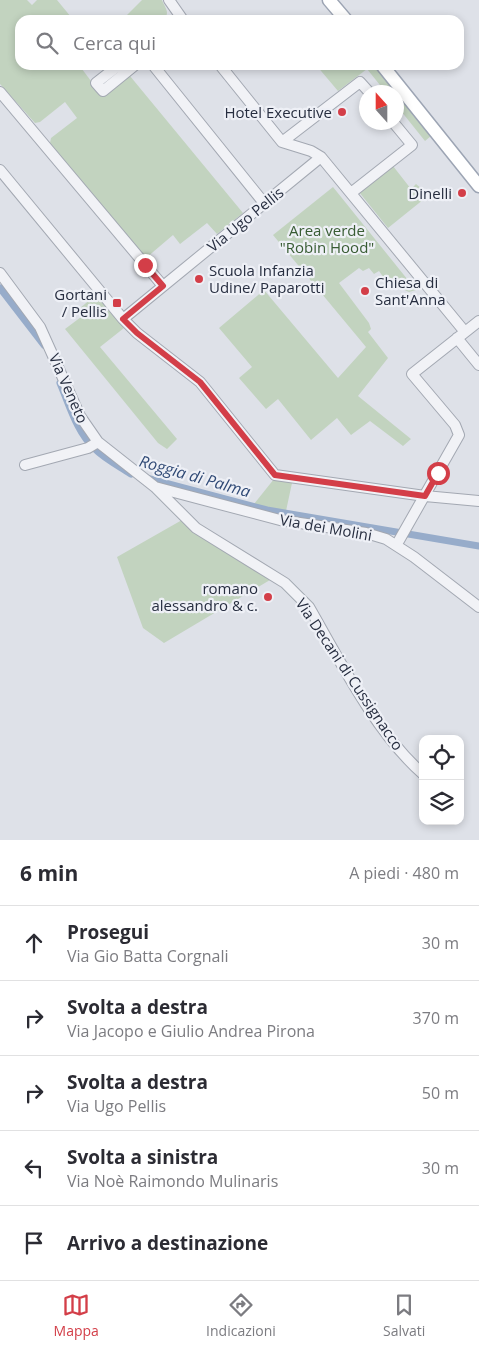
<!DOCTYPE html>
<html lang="it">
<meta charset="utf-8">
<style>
:root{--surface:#fff;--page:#f7f7f7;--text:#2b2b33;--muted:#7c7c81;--line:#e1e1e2;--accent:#d33e48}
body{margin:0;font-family:"Open Sans",sans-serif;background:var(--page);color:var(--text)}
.controls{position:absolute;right:15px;bottom:15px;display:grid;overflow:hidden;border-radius:10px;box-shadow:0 2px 8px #0003}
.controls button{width:45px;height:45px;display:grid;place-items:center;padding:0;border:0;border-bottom:1px solid var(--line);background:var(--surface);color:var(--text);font:25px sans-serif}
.compass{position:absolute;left:359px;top:85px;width:45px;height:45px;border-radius:50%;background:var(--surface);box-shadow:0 2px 8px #0003;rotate:339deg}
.stop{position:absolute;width:15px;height:15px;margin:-11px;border:4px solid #d33e48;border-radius:50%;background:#fff}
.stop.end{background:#d33e48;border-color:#fff;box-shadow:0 1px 5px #0008}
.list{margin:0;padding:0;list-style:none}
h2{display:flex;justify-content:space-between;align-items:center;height:65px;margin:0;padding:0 20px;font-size:21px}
h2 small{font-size:16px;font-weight:400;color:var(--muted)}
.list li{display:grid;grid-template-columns:32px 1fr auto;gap:15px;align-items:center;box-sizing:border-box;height:75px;padding:0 20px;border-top:1px solid var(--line)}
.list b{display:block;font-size:19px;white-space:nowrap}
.list p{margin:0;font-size:16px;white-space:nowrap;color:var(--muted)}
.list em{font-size:16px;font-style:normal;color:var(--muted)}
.icon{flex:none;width:28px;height:28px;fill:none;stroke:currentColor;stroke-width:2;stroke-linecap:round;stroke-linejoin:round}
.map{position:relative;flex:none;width:479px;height:840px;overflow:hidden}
.search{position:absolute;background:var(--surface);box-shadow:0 2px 8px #0003;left:15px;right:15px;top:15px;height:55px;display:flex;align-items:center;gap:12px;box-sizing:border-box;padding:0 18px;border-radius:15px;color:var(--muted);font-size:19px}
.sheet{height:440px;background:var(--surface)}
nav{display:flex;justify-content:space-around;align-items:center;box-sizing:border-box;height:70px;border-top:1px solid var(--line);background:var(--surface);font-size:14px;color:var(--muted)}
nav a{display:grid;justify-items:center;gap:2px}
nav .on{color:var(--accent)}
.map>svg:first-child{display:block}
</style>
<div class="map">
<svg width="479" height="840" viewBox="0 0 479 840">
<rect width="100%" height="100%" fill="#dee1e8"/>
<path fill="#c2d3bf" d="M0,0h27l5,5 5,-5h20l14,17 -3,3h-48v45h59l24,32 27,-21 113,137 -26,21 -10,-11 -27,21 -7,-9 -27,23 -96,-115 1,-5 26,-20 -12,-16 -25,20 -5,1 -35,-39z
M142,0h20c3,8 9,13 1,20h-41z
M316,65h58l16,20 -6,5 -17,-21 -29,22z
M400,97l31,39 -6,5 -28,-35v-7z
M393,166l18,23 5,-5 13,11 -41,33 -29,-36z
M333,187l83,103 -7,2 -13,-6 -9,3 -4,-5 3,-3 -7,-10 -5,3 -5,-6 -6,3 -4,-3 -20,15 30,40 2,6 -3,3 20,26 -30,38 53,43 -8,7 -33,-25 -19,14 -14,-17 -26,22 -33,-41 -12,10 -27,-31 13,-11 -33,-39 45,-38 74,88 28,-31 -93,-112z
M96,295l28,33 -24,19 77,92 -10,10 -9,-6 -93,-114 20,-15 -5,-6z
M274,479l18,4 -6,28 -32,-7z
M182,520l93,57 -111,66 -21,-15 -26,-71z"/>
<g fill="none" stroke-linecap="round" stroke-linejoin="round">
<path stroke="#97acca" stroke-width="7" d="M0,288l44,57
M60,383c9,21 17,50 35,66 10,10 24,17 36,25
M146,478l121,32 212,36"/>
<g stroke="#a3a8b2" stroke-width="12">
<path id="minor" d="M169,0l14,20
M119,65l-23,18 7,8 32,-26
M153,65l111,138
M220,65l62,77 29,9 10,6 144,175
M0,92l163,194
M282,142l78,-60 9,10
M0,170l123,149 14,14 63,49 75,93 150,21 54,5
M351,193l61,-48 -19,-23
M0,273l40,54 40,89 18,26 57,45 41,41 89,55 24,24c31,54 67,126 114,167
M123,319l198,-162
M457,338l22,27
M25,465l63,-17 10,-6
M155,487l125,33 86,13 20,6 28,18 65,50
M397,544l62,-109 -4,-10 -43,-51 67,-53"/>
</g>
<g stroke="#9da5b4" stroke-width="15">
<path id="major" d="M329,0l17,20
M382,65l97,121"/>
</g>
<use href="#minor" stroke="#f1f2f6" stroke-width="10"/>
<use href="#major" stroke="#fff" stroke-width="12"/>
</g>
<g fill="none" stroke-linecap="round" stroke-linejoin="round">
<path stroke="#d33e48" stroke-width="6" d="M145,265l18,21 -40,33 14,14 63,49 75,93 150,21 13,-23"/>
</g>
<g fill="#d33e48" stroke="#eef0f6" stroke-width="2">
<circle cx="342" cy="112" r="5"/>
<circle cx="462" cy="193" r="5"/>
<circle cx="199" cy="279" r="5"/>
<circle cx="365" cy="291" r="5"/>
<rect x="112" y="298" width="10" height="10" rx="2.5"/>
<circle cx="268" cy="597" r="5"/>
</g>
<g text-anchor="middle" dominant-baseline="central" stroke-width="4.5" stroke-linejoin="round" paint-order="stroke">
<g font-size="15" fill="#272e40" stroke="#eef0f6" text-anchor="end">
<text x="332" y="112">Hotel Executive</text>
<text x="452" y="193">Dinelli</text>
<text x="209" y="270" text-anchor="start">Scuola Infanzia<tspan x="209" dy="17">Udine/ Paparotti</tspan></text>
<text x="375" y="282" text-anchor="start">Chiesa di<tspan x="375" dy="17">Sant'Anna</tspan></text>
<text x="107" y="294">Gortani<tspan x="107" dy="17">/ Pellis</tspan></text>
<text x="258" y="588">romano<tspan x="258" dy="17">alessandro &amp; c.</tspan></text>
</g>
<g font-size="15" fill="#272e40" stroke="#eef0f6">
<text transform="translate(245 219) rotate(-39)">Via Ugo Pellis</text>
<text transform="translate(69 388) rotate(66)">Via Veneto</text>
<text transform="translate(326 527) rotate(10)">Via dei Molini</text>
<text transform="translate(350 674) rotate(56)">Via Decani di Cussignacco</text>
</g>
<g font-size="15" fill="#385c33" stroke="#eef0f6">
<text x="327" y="230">Area verde<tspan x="327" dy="17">"Robin Hood"</tspan></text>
</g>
<g font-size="16" font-style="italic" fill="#2f4975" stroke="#eef0f6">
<text transform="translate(195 476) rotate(16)">Roggia di Palma</text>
</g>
</g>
</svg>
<div class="controls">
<button><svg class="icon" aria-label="locate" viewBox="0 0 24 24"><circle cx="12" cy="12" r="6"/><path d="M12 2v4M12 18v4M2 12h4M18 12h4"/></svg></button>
<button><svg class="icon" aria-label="layers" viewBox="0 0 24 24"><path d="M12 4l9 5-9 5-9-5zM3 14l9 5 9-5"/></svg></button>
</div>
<svg class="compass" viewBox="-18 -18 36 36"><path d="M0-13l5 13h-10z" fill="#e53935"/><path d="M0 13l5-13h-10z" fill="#7c7c81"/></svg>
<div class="stop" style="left:438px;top:473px"></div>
<div class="stop end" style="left:145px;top:265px"></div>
<div class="search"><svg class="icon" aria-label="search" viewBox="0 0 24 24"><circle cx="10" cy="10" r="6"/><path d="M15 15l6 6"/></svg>Cerca qui</div>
</div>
<section class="sheet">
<h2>6 min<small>A piedi · 480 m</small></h2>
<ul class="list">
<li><svg class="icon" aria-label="ahead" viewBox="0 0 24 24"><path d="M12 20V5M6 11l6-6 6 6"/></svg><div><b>Prosegui</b><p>Via Gio Batta Corgnali</p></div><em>30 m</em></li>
<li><svg class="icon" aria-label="right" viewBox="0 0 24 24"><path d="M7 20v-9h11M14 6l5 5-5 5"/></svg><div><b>Svolta a destra</b><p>Via Jacopo e Giulio Andrea Pirona</p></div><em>370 m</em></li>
<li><svg class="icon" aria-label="right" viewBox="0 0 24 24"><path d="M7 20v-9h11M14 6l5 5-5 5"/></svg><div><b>Svolta a destra</b><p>Via Ugo Pellis</p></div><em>50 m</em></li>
<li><svg class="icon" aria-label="left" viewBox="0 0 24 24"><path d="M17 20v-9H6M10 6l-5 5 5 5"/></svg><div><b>Svolta a sinistra</b><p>Via Noè Raimondo Mulinaris</p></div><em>30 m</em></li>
<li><svg class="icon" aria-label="arrive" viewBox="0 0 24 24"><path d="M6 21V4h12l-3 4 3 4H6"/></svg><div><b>Arrivo a destinazione</b></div></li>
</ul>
</section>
<nav>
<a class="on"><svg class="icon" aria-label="map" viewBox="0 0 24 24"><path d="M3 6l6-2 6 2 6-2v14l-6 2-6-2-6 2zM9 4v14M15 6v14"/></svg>Mappa</a>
<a><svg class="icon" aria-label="directions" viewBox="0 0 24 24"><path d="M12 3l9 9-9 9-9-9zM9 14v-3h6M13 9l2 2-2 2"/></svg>Indicazioni</a>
<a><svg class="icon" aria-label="saved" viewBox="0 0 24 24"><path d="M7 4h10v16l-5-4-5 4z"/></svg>Salvati</a>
</nav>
